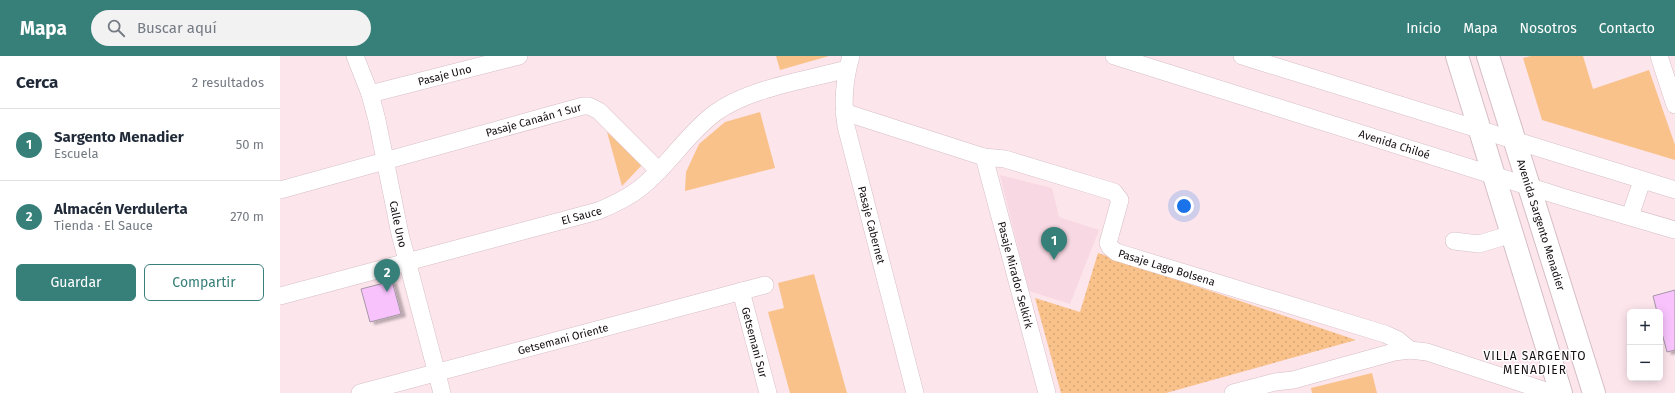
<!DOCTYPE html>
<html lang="es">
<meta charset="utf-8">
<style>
:root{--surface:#fff;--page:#f2f2f3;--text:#1f2937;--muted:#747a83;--line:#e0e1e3;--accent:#377f79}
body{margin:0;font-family:"Fira Sans",sans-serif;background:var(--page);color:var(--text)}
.controls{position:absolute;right:12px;bottom:12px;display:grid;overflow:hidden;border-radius:6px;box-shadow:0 2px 10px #0003}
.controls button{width:36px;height:36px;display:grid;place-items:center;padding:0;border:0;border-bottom:1px solid var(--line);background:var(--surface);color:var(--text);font:20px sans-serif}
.you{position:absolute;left:904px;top:150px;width:14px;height:14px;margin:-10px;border:3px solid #fff;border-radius:50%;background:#1a73e8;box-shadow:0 0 0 6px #1a73e833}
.badge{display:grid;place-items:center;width:26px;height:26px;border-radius:50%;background:var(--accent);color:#fff;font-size:13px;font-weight:700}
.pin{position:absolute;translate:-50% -33px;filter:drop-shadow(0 1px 2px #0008)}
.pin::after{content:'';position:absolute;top:21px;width:14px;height:12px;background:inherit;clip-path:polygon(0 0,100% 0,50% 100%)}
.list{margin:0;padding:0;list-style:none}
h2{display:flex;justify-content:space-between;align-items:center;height:52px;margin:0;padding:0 16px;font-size:17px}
h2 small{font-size:13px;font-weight:400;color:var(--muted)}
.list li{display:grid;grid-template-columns:26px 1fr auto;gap:12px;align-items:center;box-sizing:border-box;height:72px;padding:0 16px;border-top:1px solid var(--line)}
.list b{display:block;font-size:15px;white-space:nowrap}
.list p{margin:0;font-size:13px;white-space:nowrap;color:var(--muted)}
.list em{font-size:13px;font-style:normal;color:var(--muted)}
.actions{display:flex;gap:8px;padding:12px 16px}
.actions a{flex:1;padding:9px 0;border:1px solid var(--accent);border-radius:6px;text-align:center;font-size:14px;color:var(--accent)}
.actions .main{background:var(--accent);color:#fff}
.icon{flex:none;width:22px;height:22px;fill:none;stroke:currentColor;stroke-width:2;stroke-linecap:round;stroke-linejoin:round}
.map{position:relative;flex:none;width:1395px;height:337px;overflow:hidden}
header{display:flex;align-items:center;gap:24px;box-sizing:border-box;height:56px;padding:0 20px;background:var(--accent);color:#fff}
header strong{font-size:19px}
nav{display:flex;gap:22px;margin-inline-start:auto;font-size:14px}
.search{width:280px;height:36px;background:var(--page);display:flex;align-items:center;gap:10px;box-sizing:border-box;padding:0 14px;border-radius:22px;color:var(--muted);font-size:15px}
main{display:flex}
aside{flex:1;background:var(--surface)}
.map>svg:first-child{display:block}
</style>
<header>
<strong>Mapa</strong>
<div class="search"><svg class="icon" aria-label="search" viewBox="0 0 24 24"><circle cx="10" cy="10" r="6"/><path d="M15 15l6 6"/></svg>Buscar aquí</div>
<nav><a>Inicio</a><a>Mapa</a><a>Nosotros</a><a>Contacto</a></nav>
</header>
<main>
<aside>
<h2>Cerca<small>2 resultados</small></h2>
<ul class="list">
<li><span class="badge">1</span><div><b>Sargento Menadier</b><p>Escuela</p></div><em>50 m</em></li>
<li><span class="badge">2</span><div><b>Almacén Verdulerta</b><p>Tienda · El Sauce</p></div><em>270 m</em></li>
</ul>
<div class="actions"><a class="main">Guardar</a><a>Compartir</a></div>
</aside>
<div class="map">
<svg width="1395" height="337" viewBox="0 0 1395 337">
<defs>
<pattern id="park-dots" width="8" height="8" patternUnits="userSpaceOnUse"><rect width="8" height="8" fill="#f9c28a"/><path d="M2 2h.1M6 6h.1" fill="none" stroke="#d5a676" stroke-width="1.8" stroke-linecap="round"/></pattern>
<filter id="shadow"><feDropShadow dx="4.5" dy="2.5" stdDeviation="1" flood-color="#0004"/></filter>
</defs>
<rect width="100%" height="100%" fill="#fde5ec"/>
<path fill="#f8d8e2" d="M720,119l52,13 7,29 40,13 -29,74 -41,-13z"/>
<path fill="#f9c28a" d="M496,0h53l-49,14z
M1251,0h52l10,33 56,-19 26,75v15l-133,-40 -19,-62z
M480,56l15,56 -90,23 1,-19 13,-28 26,-22z
M327,76l35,33 -20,21z
M534,218l33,119h-57l-22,-81 16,-4 -6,-25z
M1092,317l5,20h-65l-1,-5z"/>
<path fill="url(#park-dots)" d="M818,197l258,87 -190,53h-105l-26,-95 45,14z"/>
<path fill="#f8c3fc" stroke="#a496a5" filter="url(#shadow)" d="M112,225l9,33 -31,8 -9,-33z
M1395,234v60l-8,2 -7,-26v-14h-3l-4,-16z"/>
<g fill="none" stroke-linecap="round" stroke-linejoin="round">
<g stroke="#d5bec5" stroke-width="18">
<g id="street">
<path id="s1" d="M75,0l15,38 7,26 23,114 42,159"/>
<path id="s2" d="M571,0c-7,24 -9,45 -5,70l69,267"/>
<path id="s3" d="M834,0l455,143 106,31"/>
<path d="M962,0l433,134"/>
<path d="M1379,0l16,49"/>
<path id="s4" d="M90,38l149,-38"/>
<path id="s5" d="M564,56l140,45 21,2 109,33 6,8 -12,43 2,4 6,5 269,82 13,6 12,10"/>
<path id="s6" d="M704,101l63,236"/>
<path id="s7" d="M0,134l303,-84h6l10,5 60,60"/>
<path d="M1350,160l12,-35"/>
<path d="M1174,185l25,3 33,-10"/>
<path id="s8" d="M461,235l27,102"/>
<path id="s9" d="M0,240l318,-85c17,-7 34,-15 47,-27 26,-22 43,-51 70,-71 34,-25 92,-33 132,-44"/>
<path id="s10" d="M80,337l405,-108"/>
<path d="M953,337l42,-11 18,-2 101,-28 16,-2 17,2 125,41"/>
</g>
</g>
<g stroke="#d5bec5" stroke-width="24">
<g id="secondary">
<path d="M1177,0l104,337"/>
<path id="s11" d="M1208,0l106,337"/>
</g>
</g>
<use href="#street" stroke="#fff" stroke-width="17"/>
<use href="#secondary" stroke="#fff" stroke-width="22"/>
</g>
<g text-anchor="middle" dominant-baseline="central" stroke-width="3" stroke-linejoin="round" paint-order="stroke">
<g font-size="11" fill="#160f11" stroke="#fff">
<text stroke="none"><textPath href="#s4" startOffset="77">Pasaje Uno</textPath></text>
<text stroke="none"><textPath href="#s7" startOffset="263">Pasaje Canaán 1 Sur</textPath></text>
<text stroke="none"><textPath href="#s3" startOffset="294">Avenida Chiloé</textPath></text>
<text stroke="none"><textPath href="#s9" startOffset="312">El Sauce</textPath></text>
<text stroke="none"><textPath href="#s1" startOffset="174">Calle Uno</textPath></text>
<text stroke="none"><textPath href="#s2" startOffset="173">Pasaje Cabernet</textPath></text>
<text stroke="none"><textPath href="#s11" startOffset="177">Avenida Sargento Menadier</textPath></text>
<text stroke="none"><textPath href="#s5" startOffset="402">Pasaje Lago Bolsena</textPath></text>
<text stroke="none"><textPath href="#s6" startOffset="122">Pasaje Mirador Selkirk</textPath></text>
<text stroke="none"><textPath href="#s10" startOffset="210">Getsemani Oriente</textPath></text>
<text stroke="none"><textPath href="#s8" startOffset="53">Getsemani Sur</textPath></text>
</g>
<g font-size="12" letter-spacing="1" fill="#160f11" stroke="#fff">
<text x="1255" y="300">VILLA SARGENTO<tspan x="1255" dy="14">MENADIER</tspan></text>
</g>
</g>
</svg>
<div class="controls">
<button>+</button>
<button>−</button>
</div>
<div class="you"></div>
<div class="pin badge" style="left:774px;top:204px">1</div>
<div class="pin badge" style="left:107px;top:236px">2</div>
</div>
</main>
